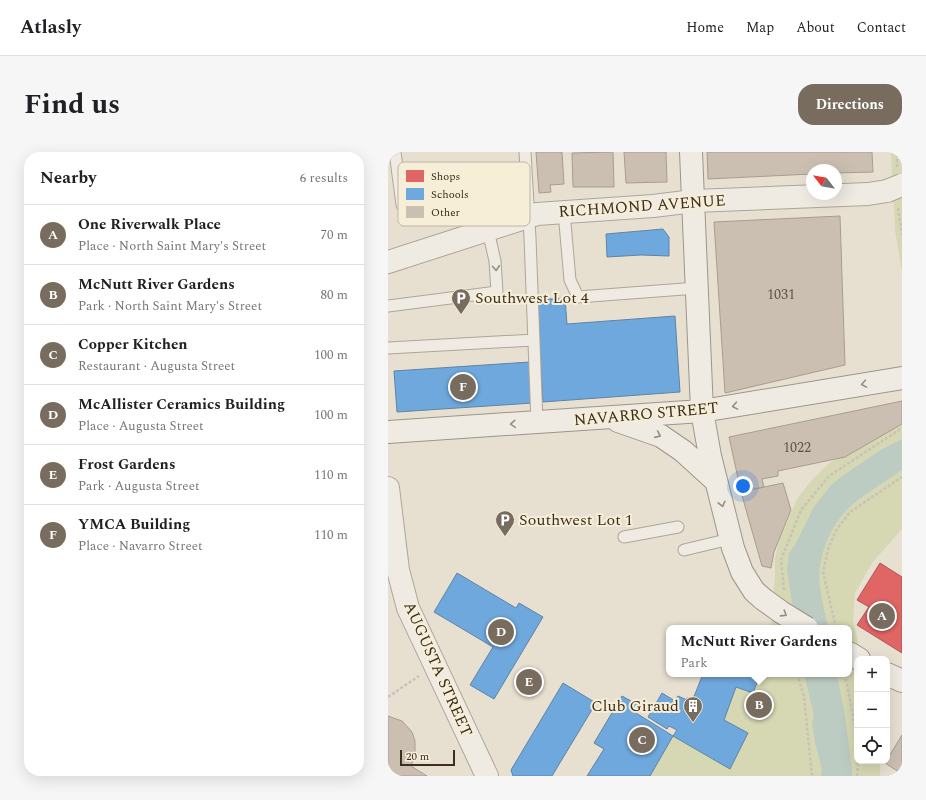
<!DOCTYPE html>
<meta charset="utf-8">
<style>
:root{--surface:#fff;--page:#f6f6f6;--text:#202124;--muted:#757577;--line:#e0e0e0;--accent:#786c5e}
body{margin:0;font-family:Spectral,serif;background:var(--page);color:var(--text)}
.controls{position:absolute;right:12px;bottom:12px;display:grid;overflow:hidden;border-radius:8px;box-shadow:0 4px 16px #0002}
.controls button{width:36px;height:36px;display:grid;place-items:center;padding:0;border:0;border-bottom:1px solid var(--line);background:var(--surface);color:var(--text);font:20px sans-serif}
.compass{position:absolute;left:418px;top:12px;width:36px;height:36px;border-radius:50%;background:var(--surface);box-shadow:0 4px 16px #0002;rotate:301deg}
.scale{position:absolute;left:12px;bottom:10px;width:55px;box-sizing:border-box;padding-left:4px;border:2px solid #3d2e20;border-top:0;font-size:11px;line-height:14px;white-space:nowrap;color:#3d2e20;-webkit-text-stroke:3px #f7eed8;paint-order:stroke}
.you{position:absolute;left:355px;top:334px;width:14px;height:14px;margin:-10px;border:3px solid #fff;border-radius:50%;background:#1a73e8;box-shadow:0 0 0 6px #1a73e833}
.badge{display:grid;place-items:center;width:26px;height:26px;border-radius:50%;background:var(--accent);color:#fff;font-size:13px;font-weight:700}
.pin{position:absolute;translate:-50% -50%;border:2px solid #fff;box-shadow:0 1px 4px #0006}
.popup{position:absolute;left:278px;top:473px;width:186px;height:52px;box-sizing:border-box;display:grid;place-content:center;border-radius:8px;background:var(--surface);filter:drop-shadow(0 1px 3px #0005);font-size:13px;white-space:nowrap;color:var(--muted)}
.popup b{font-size:15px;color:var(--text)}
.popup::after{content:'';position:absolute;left:50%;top:100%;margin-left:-8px;border:8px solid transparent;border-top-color:var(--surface)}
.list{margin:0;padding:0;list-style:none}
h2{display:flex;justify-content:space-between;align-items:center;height:52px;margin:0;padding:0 16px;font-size:17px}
h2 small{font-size:13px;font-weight:400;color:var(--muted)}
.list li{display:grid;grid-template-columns:26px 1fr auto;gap:12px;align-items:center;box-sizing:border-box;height:60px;padding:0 16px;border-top:1px solid var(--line)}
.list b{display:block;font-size:15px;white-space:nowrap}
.list p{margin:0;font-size:13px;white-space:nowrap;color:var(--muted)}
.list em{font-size:13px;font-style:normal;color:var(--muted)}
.icon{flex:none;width:22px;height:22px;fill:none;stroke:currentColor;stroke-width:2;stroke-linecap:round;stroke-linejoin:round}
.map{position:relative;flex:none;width:514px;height:624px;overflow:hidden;border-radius:16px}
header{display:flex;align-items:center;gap:24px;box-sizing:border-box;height:56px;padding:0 20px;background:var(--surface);border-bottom:1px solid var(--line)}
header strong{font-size:19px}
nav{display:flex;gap:22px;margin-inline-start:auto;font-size:14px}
.intro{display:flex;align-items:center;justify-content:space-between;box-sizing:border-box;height:96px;padding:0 24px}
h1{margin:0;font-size:28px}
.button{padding:10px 18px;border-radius:16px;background:var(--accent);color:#fff;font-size:14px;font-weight:700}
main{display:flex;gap:24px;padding:0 24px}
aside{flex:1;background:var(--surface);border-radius:16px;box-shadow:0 4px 16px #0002}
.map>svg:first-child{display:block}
</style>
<header>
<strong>Atlasly</strong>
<nav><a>Home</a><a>Map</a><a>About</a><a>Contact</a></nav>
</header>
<div class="intro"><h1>Find us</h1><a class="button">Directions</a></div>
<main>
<aside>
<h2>Nearby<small>6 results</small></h2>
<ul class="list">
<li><span class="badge">A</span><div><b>One Riverwalk Place</b><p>Place · North Saint Mary's Street</p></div><em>70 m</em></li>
<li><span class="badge">B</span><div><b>McNutt River Gardens</b><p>Park · North Saint Mary's Street</p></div><em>80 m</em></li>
<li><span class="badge">C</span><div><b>Copper Kitchen</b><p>Restaurant · Augusta Street</p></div><em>100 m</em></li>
<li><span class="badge">D</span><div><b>McAllister Ceramics Building</b><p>Place · Augusta Street</p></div><em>100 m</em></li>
<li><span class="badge">E</span><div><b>Frost Gardens</b><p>Park · Augusta Street</p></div><em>110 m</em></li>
<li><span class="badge">F</span><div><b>YMCA Building</b><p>Place · Navarro Street</p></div><em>110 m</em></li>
</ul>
</aside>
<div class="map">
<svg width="514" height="624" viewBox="0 0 514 624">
<rect width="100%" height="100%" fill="#e7e0d1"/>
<path fill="#d6d7b3" d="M503,0h11v121l-7,-43z
M514,270v107l-30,34 -17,30 -2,27 9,39h-5v102h23v15h-230l23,-40 57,33 18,-36 -24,-13 12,-33 17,6 7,-19h89v-46h-78l4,-53v-17l5,-19 17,-40 14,-18 18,-18z"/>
<path fill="#bcccc2" d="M514,287v31c-18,13 -45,28 -59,44 -12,14 -21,35 -23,53 -3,20 5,42 8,61h-32l-9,-58 2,-17 7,-10 18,-36 17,-22 14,-11 34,-23z
M416,522h33l8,42 7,53v7h-31l1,-6 -7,-28 -3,-19 2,-8z"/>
<path fill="#e06666" stroke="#af5551" d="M492,411l22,14v76l-45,-28 12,-18 -12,-7z"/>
<path fill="#6fa8dc" stroke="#6083a4" d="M275,77l6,8v19l-28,-1 -34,2 -1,-23z
M177,146l2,26 108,-8 5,76 -137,10 -7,-102z
M142,210l3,41 -136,9 -3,-41z
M69,421l59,35 3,-5 24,14 -49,82 -24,-14 23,-38 -59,-35z
M315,522h57l-7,19 -17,-6 -12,33 24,13 -18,36 -57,-33 4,-6 -8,-4 -2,3 -19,-12 14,-24 13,8 3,-5 9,4v-2l6,1z
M175,531l33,20 -44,73h-39l-2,-6z
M234,544l18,10 -4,7 37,23 -23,40h-63l17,-27 -10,-6z"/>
<path fill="#cbbfb2" stroke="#a89c90" d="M148,0h26l2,32 -14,1 1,7 -12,1z
M225,0l1,35h-41l-1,-34z
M236,0h42l1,30 -41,1z
M319,0h165l1,20 -37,1v-3h-24v4l-104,5z
M452,64l5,149 -120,28 -11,-171z
M514,249v23l-57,33 -67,14v5l-16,3 2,8 -23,5 -12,-55z
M395,331l8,27 -17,42 -3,16 -9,-2 -21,-74z
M0,564l14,5 10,11 3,9v14l-4,11 16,10h-39z
M514,583v39l-17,-11z"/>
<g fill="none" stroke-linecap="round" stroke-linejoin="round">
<g stroke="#ada599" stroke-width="13">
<path id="lane" d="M7,0l7,53 111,-26
M137,0l5,86 7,184
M176,60l6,68 8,17 119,-9
M0,154l109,-14 -2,-31 -7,-31
M0,196l146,-8
M236,385l54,-10
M296,398l46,-11"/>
</g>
<g stroke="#ada599" stroke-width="24">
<path id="street" d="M0,110l149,-48 116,-8 41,-5 174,-7 19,-3
M0,336l10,82 10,38 79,168"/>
</g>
<g stroke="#9c958a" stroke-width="24">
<path id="secondary" d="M303,0l11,259 8,45 23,92 9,24 12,19 9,8
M230,269l43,15 22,15 33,30
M0,280l314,-21 200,-33
M461,501l10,6
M499,522l15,7"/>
</g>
<path stroke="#c8c2b9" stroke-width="2.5" stroke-dasharray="3 2" stroke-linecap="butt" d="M509,15v-15
M510,56l4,27
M396,438l-3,-30 20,-50 28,-34 73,-48
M448,476l-13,-56 6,-26 8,-17 13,-17 52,-35
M409,522l7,22 8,80
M457,522l9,47 3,30
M0,545l31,-21
M469,624l1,-15"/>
<use href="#lane" stroke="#efebe3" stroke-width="11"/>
<use href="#street" stroke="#efebe3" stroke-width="22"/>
<use href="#secondary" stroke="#efebe3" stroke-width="22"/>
<g stroke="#ada599" stroke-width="24" stroke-linecap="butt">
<path id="street-bridge" d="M499,39l15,-6"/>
</g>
<g stroke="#9c958a" stroke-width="24" stroke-linecap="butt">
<path id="secondary-bridge" d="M375,447l18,13 26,16"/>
</g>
<use href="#street-bridge" stroke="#efebe3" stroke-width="22"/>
<use href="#secondary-bridge" stroke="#efebe3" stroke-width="22"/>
</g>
<defs><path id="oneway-chevron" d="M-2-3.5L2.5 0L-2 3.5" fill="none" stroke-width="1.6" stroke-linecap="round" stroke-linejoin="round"/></defs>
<g stroke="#968c82">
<use href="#oneway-chevron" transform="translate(108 116) rotate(86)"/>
<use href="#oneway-chevron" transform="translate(476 232) rotate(170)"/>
<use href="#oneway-chevron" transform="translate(347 254) rotate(170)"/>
<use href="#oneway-chevron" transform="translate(125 272) rotate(176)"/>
<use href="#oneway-chevron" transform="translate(270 283) rotate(24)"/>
<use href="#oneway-chevron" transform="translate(334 352) rotate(76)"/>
<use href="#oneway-chevron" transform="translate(396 462) rotate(32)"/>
</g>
<defs>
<g id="parking-pin" transform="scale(1)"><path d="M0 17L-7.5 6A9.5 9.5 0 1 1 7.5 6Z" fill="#786c5e" stroke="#f7eed8"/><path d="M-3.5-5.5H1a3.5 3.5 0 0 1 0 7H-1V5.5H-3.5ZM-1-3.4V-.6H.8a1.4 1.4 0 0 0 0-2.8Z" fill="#fff"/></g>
<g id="building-pin" transform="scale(1)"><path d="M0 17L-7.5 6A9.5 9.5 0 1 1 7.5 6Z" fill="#786c5e" stroke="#f7eed8"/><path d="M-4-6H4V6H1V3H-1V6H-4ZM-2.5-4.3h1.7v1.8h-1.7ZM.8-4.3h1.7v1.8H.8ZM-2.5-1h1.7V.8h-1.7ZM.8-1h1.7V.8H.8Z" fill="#fff"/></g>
</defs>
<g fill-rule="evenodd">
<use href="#parking-pin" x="73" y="146"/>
<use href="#parking-pin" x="117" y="368"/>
<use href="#building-pin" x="305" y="554"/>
</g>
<g text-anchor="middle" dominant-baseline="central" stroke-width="4" stroke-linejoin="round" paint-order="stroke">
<g font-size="14" fill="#605244">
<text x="393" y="142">1031</text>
<text x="409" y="295">1022</text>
</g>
<g font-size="16" fill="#3d2e20" stroke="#f7eed8">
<text transform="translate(254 54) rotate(-4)">RICHMOND AVENUE</text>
<text transform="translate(258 262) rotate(-5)">NAVARRO STREET</text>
<text transform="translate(50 517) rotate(66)">AUGUSTA STREET</text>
</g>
<g font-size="16" fill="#3d2e20" stroke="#f7eed8" text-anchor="start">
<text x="87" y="146">Southwest Lot 4</text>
<text x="131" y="368">Southwest Lot 1</text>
<text x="291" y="554" text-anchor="end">Club Giraud</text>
</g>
</g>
<rect x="10" y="10" width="132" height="64" rx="6" fill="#f7eed8" stroke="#bfb4a1" stroke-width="1"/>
<rect x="18" y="18" width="18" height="12" fill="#e06666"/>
<rect x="18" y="36" width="18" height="12" fill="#6fa8dc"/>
<rect x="18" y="54" width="18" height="12" fill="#cbbfb2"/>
<g font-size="11" fill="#3d2e20">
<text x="43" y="28">Shops</text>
<text x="43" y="46">Schools</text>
<text x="43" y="64">Other</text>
</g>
</svg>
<div class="controls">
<button>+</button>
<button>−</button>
<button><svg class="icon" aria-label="locate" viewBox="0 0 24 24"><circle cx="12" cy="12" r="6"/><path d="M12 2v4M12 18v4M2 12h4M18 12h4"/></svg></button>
</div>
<svg class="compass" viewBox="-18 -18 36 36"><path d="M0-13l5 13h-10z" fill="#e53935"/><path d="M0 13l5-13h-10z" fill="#757577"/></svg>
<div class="scale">20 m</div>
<div class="you"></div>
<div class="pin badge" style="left:494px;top:464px">A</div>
<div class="pin badge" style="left:371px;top:553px">B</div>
<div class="popup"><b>McNutt River Gardens</b>Park</div>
<div class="pin badge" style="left:254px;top:588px">C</div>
<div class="pin badge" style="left:113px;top:480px">D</div>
<div class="pin badge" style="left:141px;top:530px">E</div>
<div class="pin badge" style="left:75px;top:235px">F</div>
</div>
</main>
